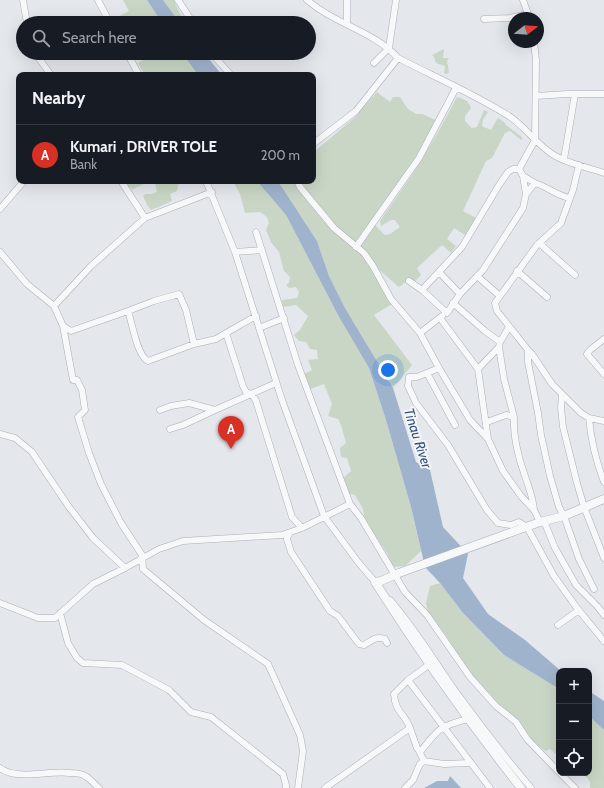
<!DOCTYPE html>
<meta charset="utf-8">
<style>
:root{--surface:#171b24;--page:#242831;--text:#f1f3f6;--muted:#9ea1a6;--line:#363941;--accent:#d93025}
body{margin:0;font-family:Cabin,sans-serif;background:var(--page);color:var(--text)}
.controls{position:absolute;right:12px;bottom:12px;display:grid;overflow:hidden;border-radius:8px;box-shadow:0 4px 16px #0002}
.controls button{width:36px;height:36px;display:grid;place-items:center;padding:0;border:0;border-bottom:1px solid var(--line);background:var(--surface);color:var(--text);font:20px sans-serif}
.compass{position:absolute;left:508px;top:12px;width:36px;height:36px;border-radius:50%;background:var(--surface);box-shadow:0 4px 16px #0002;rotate:73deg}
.you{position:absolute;left:388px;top:370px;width:14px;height:14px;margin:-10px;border:3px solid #fff;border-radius:50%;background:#1a73e8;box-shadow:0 0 0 6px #1a73e833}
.badge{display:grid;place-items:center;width:26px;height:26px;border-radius:50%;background:var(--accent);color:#fff;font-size:13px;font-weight:700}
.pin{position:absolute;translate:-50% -33px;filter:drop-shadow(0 1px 2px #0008)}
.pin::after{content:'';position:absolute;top:21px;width:14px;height:12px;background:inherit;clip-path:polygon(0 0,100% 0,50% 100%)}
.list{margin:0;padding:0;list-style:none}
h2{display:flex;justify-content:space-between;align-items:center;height:52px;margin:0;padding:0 16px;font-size:17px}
h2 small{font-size:13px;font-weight:400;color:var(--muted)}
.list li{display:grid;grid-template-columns:26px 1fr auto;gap:12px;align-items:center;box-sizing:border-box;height:60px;padding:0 16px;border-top:1px solid var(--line)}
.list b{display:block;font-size:15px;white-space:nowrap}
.list p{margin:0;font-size:13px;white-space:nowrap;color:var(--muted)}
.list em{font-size:13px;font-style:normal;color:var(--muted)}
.icon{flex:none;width:22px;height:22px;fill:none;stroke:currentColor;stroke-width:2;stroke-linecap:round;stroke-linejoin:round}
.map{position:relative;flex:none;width:604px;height:788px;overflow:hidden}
.search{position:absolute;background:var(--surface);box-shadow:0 4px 16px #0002;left:16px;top:16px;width:300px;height:44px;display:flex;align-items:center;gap:10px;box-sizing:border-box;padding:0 14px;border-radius:22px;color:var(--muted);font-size:15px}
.panel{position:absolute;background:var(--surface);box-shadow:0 4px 16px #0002;left:16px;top:72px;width:300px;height:112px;border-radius:8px}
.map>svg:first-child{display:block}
</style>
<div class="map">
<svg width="604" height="788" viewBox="0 0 604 788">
<rect width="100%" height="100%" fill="#e4e7ec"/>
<path fill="#c9d6c5" d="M123,0h24l15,23h-48l-2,-3 17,-9z
M163,0h11l6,14 7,9h-7z
M444,49l-1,9h6l-2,3 2,12 -3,1 -2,-1 1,-7 -9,-3 -2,-6 -2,-2z
M154,53h28l16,22h-53l-7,-12z
M377,92l13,10 3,-5h7l8,12 8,5h6l14,6 -10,24 -70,98 -18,-12 -28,-34 -9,-15h12v-28l41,-35z
M457,97c7,2 11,3 14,11l-6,8v5l7,7 5,-1 7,-17 4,2 -5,8 -1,6 9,4 7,-12 6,4 2,3 17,13 -2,2 -11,-9 -5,2 -13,25 -6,3 -23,50 13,7 -11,17 -11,-7 -7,11 9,7 -5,7 -9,-8 -25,23 4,7 -7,7 -4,-3 -11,8 -22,-19 -17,-22 15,-21 10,10 5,-1 10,-7 -5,-7h-4l-10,6 -1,-5 32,-46 25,-41z
M127,181h52l-2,10 -7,3 2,7 -21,9 -4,-5 -4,-9 2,-2h7l5,-2 -2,-10 -5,-1 -17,8 -5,-3z
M233,181h24l29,34 53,102 30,51 17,52 25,87 10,44 -16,15 -12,1 -6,-14 -22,-32 -2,-12 -8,-14 -11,-2 -4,-12 11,-10 -4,-13 -6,-1 -1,-9 6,-5 -5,-18 -3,-6 -10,-3 4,-12 -8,-20 -14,5 -6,-15 8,-4 -4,-10 10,-1 -1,-9 -7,-1 -4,-7 -7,-1 -5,-6 6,-5 8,-14 -12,-11 -13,2 -1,-7 15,-2 2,-6 -3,-5 -7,1 -3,-3 3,-2 1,-6 -6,-6 -5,-19 -8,-10 -5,-12 3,-7 -2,-6 -7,-5 -15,1 -5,-19z
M278,181h17c15,31 43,49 66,73 13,14 22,33 31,50l-18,11 38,50 -19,23 -48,-80 -16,-32 -12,-35z
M440,583l23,30 41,42 55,34v68l-9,-8 -4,2 -13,-8 -4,-8 -28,-30 -3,2 -26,-30 -27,-43 -17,-22 -2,-9 4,-17z
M589,716l15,14v58h-14v-6l-7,-9h6z"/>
<path fill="#9fb4cc" d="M147,0h16l17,23h-18z
M182,53h22l18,22h-24z
M257,181h21l39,60 12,35 16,32 48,80 23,74 14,8 13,57 25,27 -5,24 25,36 37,26 36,31h-2v18l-55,-34 -41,-42 -23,-30 -15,-16 -14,-60 -25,-87 -17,-52 -30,-51 -53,-102z
M589,691l15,10v29l-15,-14z
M450,776l11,12h-37l13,-7h11z"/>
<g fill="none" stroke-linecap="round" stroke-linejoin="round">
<g stroke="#a9aeb7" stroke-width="7">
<path id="minor" d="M23,0l4,23
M98,0l12,23
M178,0l15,23
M307,0c6,5 13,10 20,14 24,14 52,23 71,44 37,19 76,36 111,58 16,11 27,27 43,38 15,10 35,13 52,19
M523,0l6,17
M484,19l26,-1 18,-4
M347,24v-24
M35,53l16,22
M127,53l12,22
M211,53l20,22
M374,63l15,-15 7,-48
M536,96l31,-2h37
M313,144l43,-33 42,-53
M564,159l11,-65
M579,165l-6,25 -12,33 -24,22 -42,58 2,8 31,39v12l10,51 3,22 9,41 9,31 5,9 15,43 15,30
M523,176l12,7
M121,181l24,37
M206,181l29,71 47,148 42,116 34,46 17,20
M297,181l3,6 34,41 30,25 9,13 18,33 29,34 19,35 31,52 18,19 15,32 18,25 13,14 6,12
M526,194l9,-11c13,4 22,13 35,15
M0,209l24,-28
M256,232l42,133 52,139 11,14 44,74 22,23 43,62 26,29 20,16 11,17 32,33
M539,243l36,32
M356,247l63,-89 37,-70
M0,252l27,32 27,22 9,20 8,5 57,-20c4,11 9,45 20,50l46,-17 22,-5 10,-6 17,53 3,6 6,2 4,7 36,116 10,11
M235,252l27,-2
M517,271l30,26
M439,272l21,22
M477,276l23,20
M409,281l13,9 40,-43 37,-62 9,-13 5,-3h6l16,-29 1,-80 -2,-18
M422,290l25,23 13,-19 23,-24 40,-62 3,-14 -3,-18 -4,-7
M453,303l32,28 15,11 -1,5 5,32 10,38
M54,306l37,-40 54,-48 67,-26
M128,311l26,-10 25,-7 7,16 8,34
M440,318l38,51
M63,326l10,54h4l5,10 3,20 -7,7 11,36 12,31 20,39 21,32 1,14 61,51 64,44 32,71 3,16 -5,37
M259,328l25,-10
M226,333l30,-17
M420,333l22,-17
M604,339l-14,11 -3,4 17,20
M500,342l9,-15
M528,350l4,4 20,30 29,29 8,5 15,3
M439,368l-22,9h-8l-1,9 8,17 32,42 39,65 11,13 13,2 8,-3 8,5 27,49 23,32 27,33
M427,373l28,52
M562,395l-1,13 2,19 14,56 7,24 20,51
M160,410l11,-4 18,-3 26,7 61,-27
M589,418c2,23 7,43 15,64
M487,422l19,-7 8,2c-1,17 4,40 10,56 4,13 9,23 10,37
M170,429l13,-4 32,-15
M0,434l15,4 17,14 37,55 24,31 32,30
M488,439l-10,-70 21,-22
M544,521l11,27 21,37 21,21 7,9
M289,533l-2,6 4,13 10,15 29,44 8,5 21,28 5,1c8,-4 10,-9 21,-6l2,4
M388,600h2c25,28 44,61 66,92 24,33 49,65 75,96
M0,603l38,15h17l38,-34 32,-16 34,-19 24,-8 99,-6 20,-7 48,-24
M60,613l8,30 9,15 6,5 39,2 47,25 22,22 20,5 72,57 3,11v3
M558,625l21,-15
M408,680l82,108
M410,728c-5,-14 -15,-16 -16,-34l14,-14 22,-16
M419,751l5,10 20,3 26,-1
M0,768c17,13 49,2 70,5 5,0 11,0 15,3 6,3 9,8 14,12
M560,773l15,15
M325,788l85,-60 7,20 4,3c17,-22 19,-25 47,-32
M405,788l8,-8 7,-16 4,-3"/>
</g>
<g stroke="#a9aeb7" stroke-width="9">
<path id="tertiary" d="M521,788c-52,-66 -101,-135 -146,-206l6,-1 18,-8 141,-51 24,-6 40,-17"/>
</g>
<use href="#minor" stroke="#f7f8fa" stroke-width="6"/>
<use href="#tertiary" stroke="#f7f8fa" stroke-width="8"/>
</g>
<g text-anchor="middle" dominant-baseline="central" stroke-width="4" stroke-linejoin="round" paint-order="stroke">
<g font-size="14" font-style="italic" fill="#34527a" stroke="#f4f6f9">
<text transform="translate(418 438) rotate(72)">Tinau River</text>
</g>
</g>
</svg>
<div class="controls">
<button>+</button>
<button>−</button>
<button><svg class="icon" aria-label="locate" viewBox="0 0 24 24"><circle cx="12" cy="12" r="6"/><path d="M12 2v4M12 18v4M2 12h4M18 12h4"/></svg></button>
</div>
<svg class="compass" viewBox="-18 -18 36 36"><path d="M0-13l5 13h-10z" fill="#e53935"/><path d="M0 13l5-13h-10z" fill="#9ea1a6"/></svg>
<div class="you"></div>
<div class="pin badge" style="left:231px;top:449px">A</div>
<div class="search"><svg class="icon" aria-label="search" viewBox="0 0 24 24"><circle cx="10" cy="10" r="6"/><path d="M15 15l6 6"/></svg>Search here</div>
<section class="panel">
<h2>Nearby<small></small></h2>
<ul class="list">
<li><span class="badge">A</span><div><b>Kumari , DRIVER TOLE</b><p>Bank</p></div><em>200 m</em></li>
</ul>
</section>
</div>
